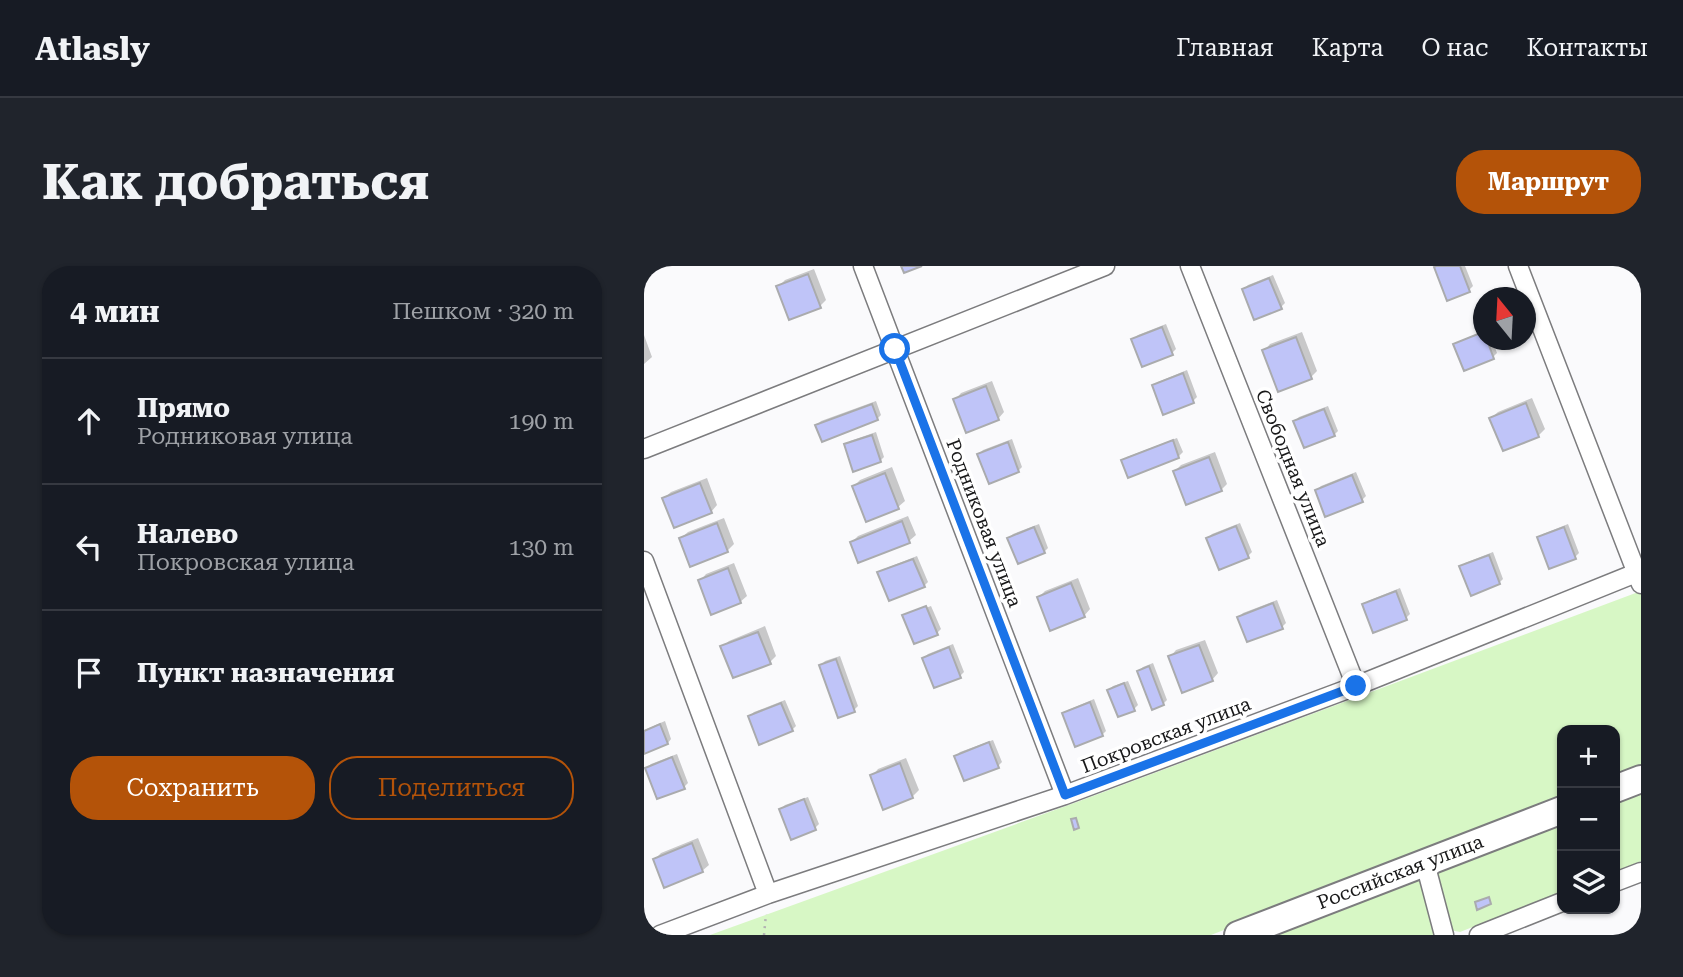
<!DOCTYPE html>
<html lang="ru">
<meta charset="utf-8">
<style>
:root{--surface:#171b24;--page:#20242c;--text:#f1f3f6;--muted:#9ea1a6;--line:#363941;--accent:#b45309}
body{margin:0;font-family:"Roboto Serif",serif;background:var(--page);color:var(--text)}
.controls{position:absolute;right:21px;bottom:21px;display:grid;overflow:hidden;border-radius:14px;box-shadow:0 2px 5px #0004}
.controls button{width:63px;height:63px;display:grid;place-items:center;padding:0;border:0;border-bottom:2px solid var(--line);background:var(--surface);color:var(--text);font:35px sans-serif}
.compass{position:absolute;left:829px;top:21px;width:63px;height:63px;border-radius:50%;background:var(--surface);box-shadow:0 2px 5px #0004;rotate:342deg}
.stop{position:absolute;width:21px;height:21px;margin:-16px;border:5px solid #1a73e8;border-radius:50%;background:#fff}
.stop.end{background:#1a73e8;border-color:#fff;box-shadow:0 2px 7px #0008}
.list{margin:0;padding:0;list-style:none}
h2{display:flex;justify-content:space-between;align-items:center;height:91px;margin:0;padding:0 28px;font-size:30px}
h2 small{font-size:23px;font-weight:400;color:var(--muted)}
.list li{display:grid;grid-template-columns:46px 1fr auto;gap:21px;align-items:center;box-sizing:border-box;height:126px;padding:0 28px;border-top:2px solid var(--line)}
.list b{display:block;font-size:26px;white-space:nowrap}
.list p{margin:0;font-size:23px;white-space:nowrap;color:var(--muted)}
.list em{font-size:23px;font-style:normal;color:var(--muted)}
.actions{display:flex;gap:14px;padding:21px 28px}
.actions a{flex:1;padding:16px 0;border:2px solid var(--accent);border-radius:28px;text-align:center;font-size:24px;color:var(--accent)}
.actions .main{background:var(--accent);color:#fff}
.icon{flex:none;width:38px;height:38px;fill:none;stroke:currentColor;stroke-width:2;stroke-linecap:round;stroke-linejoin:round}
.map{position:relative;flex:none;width:997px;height:669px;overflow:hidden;border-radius:28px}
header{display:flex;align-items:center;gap:42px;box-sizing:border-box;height:98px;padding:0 35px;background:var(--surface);border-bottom:2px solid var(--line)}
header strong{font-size:33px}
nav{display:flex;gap:38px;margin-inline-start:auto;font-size:24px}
.intro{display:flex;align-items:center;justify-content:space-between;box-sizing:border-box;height:168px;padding:0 42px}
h1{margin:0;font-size:49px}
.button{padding:18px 32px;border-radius:28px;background:var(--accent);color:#fff;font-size:24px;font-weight:700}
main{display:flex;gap:42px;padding:0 42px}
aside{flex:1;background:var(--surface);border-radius:28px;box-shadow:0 2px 5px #0004}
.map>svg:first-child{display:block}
</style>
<header>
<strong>Atlasly</strong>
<nav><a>Главная</a><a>Карта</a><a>О нас</a><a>Контакты</a></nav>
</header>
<div class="intro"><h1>Как добраться</h1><a class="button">Маршрут</a></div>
<main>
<aside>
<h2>4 мин<small>Пешком · 320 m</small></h2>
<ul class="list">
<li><svg class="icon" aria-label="ahead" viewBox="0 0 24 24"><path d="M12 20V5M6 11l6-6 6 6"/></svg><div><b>Прямо</b><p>Родниковая улица</p></div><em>190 m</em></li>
<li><svg class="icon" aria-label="left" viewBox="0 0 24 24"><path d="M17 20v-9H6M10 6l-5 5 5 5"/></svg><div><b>Налево</b><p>Покровская улица</p></div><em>130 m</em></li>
<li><svg class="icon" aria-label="arrive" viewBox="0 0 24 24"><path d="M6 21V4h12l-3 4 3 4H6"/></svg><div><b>Пункт назначения</b></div></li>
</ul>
<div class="actions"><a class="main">Сохранить</a><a>Поделиться</a></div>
</aside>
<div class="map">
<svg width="997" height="669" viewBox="0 0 997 669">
<rect width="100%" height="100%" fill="#fafafc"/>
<path fill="#d7f7c5" d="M997,325v178l-26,10v-49h-53v69l-351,136h-501l367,-133z
M997,526v69l-26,11v-70z
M918,556v70l-102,40 -10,-2 -13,-60z
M780,613l12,56h-167l136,-52z"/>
<path fill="#0003" d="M793,0h28l8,20 -4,4z
M170,3l12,31 -6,6 -42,-19 7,-7z
M629,9l12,28 -4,4 -37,-18 4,-4z
M522,58l10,25 -4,4 -29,12 -9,-26 4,-4z
M839,65v9h9l5,13 -4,4 -37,-13 4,-3z
M658,66l15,39 -6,6 -47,-26 6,-7z
M0,69l8,22 -8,7z
M543,104l10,27 -4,4 -39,-15 4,-4z
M348,115l12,31 -6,7 -43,-19 6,-7z
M888,132l13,31 -7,7 -47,-18 7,-6z
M232,135l5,14 -4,4 -60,6 4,-4z
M684,140l10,25 -4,4 -39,-14 4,-4z
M232,166l8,25 -4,4 -34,-16 4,-4z
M533,172l6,14 -4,4 -50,20 -6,-15 4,-4z
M368,173l10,28 -4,4 -39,-17 4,-4z
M571,186l12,32 -6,6 -46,-19 6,-6z
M248,201l13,34 -7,6 -44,-21 6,-6z
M712,206l10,24 -4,4 -45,-10 4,-4z
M63,212l10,27 -6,7 -47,-14 7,-6z
M264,250l8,19 -7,6 -57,1 6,-6z
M80,252l10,26 -7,7 -46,-13 7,-6z
M596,257l12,29 -4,4 -40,-18 4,-4z
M395,258l9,24 -4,4 -35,-14 4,-4z
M924,258l11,29 -4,4 -36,-19 4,-4z
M849,286l10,27 -4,4 -38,-16 4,-4z
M273,290l11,26 -4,4 -44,-13 4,-4z
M90,297l13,33 -7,6 -40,-21 6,-7z
M434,312l12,31 -6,7 -45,-19 6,-6z
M756,322l10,26 -4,4 -42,-13 4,-4z
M633,334l9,23 -4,4 -43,-10 4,-4z
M287,340l10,23 -4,4 -33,-18 3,-2v2z
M121,360l11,30 -6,6 -48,-15 7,-6z
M561,374l13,33 -6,7 -42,-23 6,-7z
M309,378l11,28 -4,4 -36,-18 4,-4z
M196,390l18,50 -4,4 -33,-45 4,-4z
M509,397l14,37 -4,4 -24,-33 4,-4z
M484,415l10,24 -4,4 -25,-19 4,-4z
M450,433l12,32 -4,4 -38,-21 4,-4z
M141,434l11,26 -4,4 -42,-14 4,-4z
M21,455l6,18 -3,4 -24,9v-22z
M349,474l9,22 -4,4 -42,-10 4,-4z
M33,488l11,29 -4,4 -37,-19 4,-4z
M262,492l13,32 -7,7 -40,-21 6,-7z
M164,531l11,27 -4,4 -34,-19 4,-4z
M54,572l11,27 -7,6 -47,-12 6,-6z"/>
<path fill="#bfc4f8" stroke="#aaabad" stroke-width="2" d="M257,0h21l-18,7z
M792,0h24l10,26 -23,9 -13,-34z
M164,8l13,34 -32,12 -13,-34z
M625,12l13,31 -28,11 -12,-31z
M518,61l11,28 -31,12 -11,-28z
M839,66v8h4l7,19 -30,12 -11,-27z
M652,71l16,42 -34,13 -16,-42z
M539,107l11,30 -31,12 -11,-30z
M342,120l13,34 -33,13 -13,-34z
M882,137l13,34 -36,14 -14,-33z
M228,138l6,16 -56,22 -7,-17z
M680,143l11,27 -31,12 -11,-27z
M228,169l9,27 -28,10 -9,-28z
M529,174l6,18 -51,20 -7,-18z
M364,176l11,30 -30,12 -12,-30z
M565,191l13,34 -36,14 -13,-34z
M241,207l14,36 -33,13 -14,-36z
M708,209l11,27 -38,15 -10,-27z
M56,217l12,30 -38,15 -12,-30z
M258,255l8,22 -52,20 -8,-21z
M73,257l11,29 -38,15 -11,-29z
M592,260l13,32 -30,12 -13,-32z
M390,261l11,26 -27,11 -11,-26z
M920,261l12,32 -27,10 -12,-32z
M845,289l11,29 -29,12 -12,-30z
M269,293l12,28 -36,14 -12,-29z
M84,302l13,35 -30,12 -13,-35z
M427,317l14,34 -35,14 -13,-34z
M752,325l11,29 -34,13 -11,-29z
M629,337l10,26 -36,13 -10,-25z
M282,340l12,29 -24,9 -12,-29z
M114,366l13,32 -38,14 -13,-32z
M555,379l14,36 -31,12 -14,-37z
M305,381l12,31 -27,10 -12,-30z
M192,393l19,53 -17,6 -19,-53z
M505,400l15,39 -12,5 -15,-39z
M480,417l11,28 -17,6 -11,-27z
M446,436l13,34 -28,11 -13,-34z
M137,437l12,28 -34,14 -11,-29z
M16,458l8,20 -24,10v-23z
M345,476l10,26 -35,13 -10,-25z
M28,491l13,32 -28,10 -12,-31z
M256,497l13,35 -30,12 -13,-35z
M160,533l12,31 -25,10 -12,-31z
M432,552l3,10 -5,2 -3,-11z
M48,577l11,29 -39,16 -11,-29z
M845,631l2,7 -14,6 -2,-8z"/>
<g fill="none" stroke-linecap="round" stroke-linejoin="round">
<g stroke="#7c7c7e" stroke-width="21">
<path id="minor" d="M219,0l202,529
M546,0l166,420
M874,0l123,318
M0,183l461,-183
M0,295l124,333
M781,597l19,72
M971,616l26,-10
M16,669l108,-41 297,-99 291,-109 285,-115
M835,669l83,-33"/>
</g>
<g stroke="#7c7c7e" stroke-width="30">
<path id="secondary" d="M971,523l26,-10
M594,669l324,-125"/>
</g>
<path stroke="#b2b2b3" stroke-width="2.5" stroke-dasharray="2 5" stroke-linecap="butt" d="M120,669l2,-21"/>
<use href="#minor" stroke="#fff" stroke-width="18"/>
<use href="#secondary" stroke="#fff" stroke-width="26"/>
</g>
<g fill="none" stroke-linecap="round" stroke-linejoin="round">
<path stroke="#1a73e8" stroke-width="9" d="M251,83l170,446 291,-109"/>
</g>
<g text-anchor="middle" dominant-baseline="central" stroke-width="7" stroke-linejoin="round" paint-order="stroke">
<g font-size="19" fill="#181819" stroke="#fff">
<text transform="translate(649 202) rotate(68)">Свободная улица</text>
<text transform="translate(340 257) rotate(69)">Родниковая улица</text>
<text transform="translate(522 469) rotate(-21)">Покровская улица</text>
<text transform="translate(756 606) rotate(-21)">Российская улица</text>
</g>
</g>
</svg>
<div class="controls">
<button>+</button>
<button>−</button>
<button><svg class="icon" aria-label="layers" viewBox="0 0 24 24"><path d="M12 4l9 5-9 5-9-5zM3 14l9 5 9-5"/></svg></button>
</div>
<svg class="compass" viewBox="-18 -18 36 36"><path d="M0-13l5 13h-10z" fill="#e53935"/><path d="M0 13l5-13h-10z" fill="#9ea1a6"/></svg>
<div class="stop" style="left:251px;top:83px"></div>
<div class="stop end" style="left:712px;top:420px"></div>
</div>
</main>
